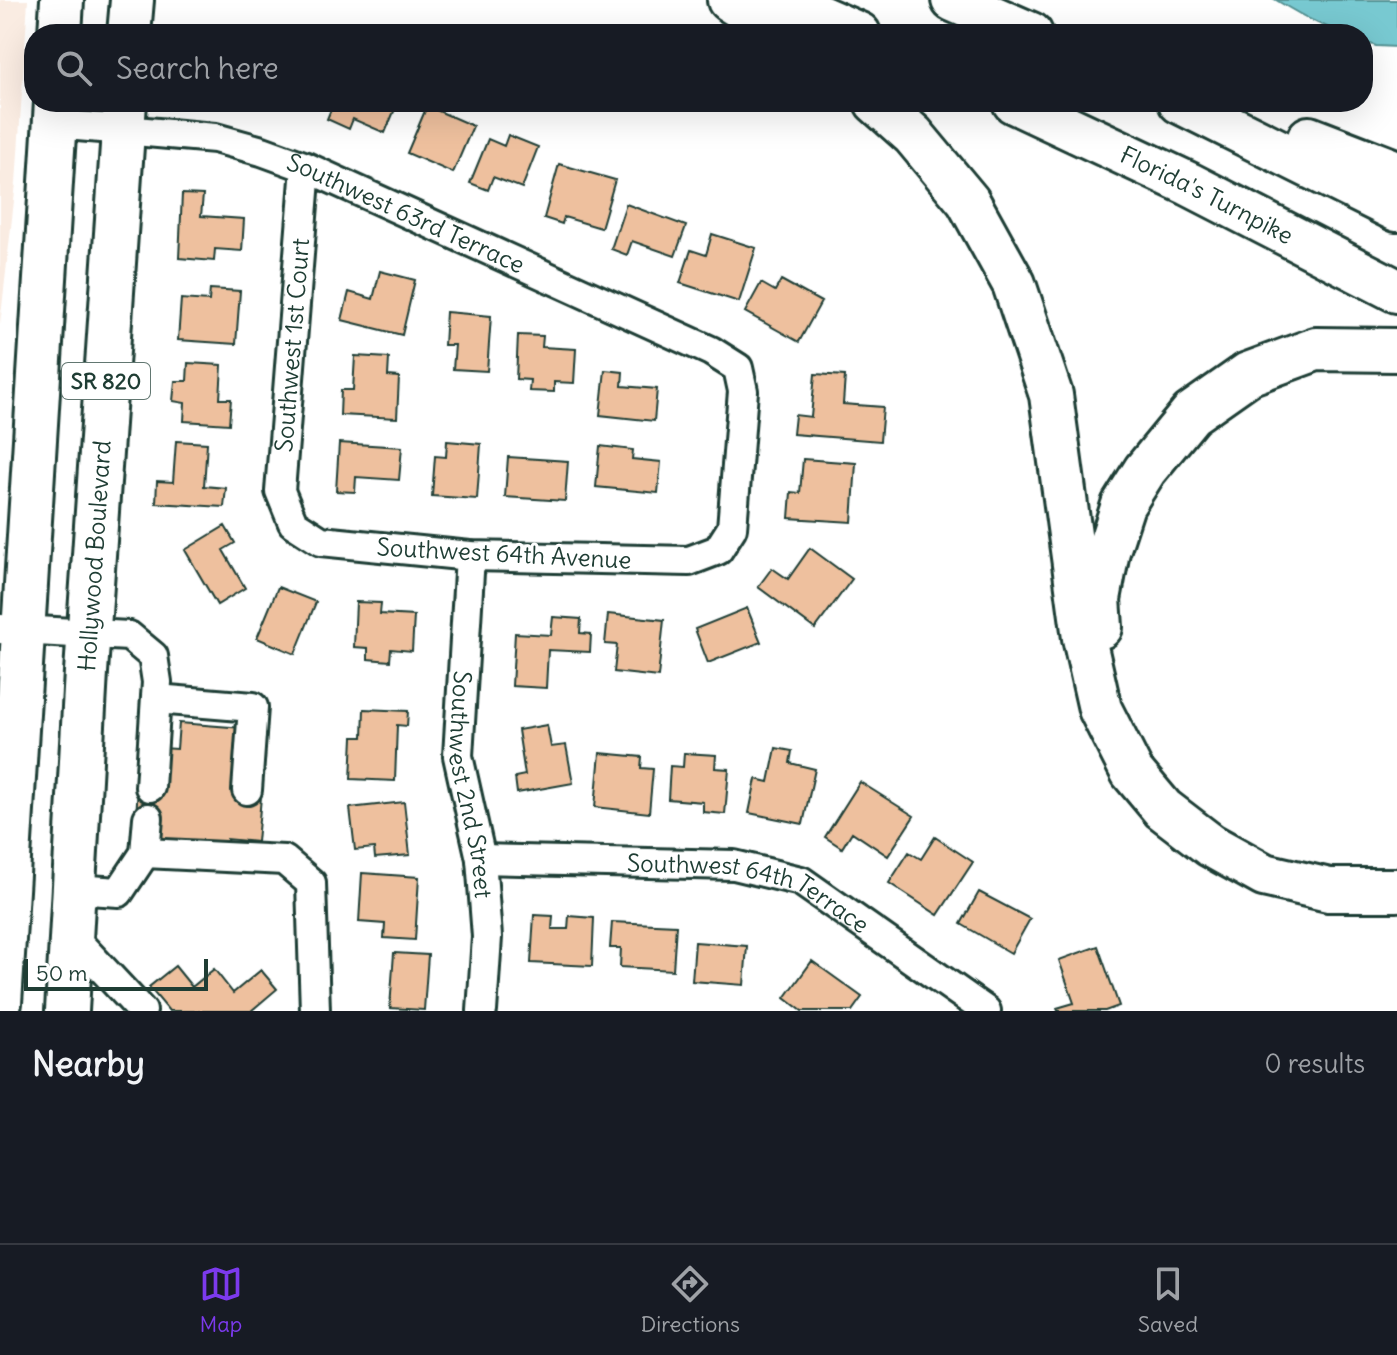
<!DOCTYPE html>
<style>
:root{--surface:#171b24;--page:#20242c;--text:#f1f3f6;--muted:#9ea1a6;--line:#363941;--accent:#7c3aed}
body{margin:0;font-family:Delius,sans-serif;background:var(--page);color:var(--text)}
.scale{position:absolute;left:24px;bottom:20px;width:184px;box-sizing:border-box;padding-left:8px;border:4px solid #1f3d34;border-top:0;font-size:22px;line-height:28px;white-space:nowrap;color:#1f3d34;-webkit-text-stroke:6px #fff;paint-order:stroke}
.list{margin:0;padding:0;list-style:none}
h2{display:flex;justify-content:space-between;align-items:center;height:104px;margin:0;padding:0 32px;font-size:34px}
h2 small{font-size:26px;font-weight:400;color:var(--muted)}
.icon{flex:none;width:44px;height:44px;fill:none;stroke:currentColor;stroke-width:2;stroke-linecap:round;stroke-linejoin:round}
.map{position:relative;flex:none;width:1397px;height:1011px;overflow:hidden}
.search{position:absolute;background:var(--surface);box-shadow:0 8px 32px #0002;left:24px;right:24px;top:24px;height:88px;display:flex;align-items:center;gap:20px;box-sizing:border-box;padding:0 28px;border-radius:32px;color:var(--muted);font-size:30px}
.sheet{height:232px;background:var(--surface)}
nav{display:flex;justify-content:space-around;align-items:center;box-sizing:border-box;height:112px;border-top:2px solid var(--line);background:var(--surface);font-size:22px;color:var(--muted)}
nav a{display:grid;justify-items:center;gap:4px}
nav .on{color:var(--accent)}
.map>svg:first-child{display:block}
</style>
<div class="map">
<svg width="1397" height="1011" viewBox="0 0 1397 1011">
<rect width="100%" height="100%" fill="#fff"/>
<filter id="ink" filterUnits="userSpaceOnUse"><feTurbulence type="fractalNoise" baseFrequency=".0125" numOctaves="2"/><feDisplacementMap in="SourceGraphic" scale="16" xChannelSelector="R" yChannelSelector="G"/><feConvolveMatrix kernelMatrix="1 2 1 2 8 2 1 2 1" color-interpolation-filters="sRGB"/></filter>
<g filter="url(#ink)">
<path fill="#faece2" d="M0,0h28l-12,183 -16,142z"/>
<path fill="#78c9d1" stroke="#549192" stroke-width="2" d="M1276,0h121v47l-21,-1 -13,-5v-7c-31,0 -61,-18 -87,-34z"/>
<path fill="#eec09e" stroke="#1f3d34" stroke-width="2" d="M334,102h64l-13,31 -32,-14 -4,10 -22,-10z
M427,106l46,20 -20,47 -46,-20z
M508,135l30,12 -16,41 -29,-11 -5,13 -18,-7 18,-44 16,7z
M559,164l56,16 -14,48 -37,-11 -2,7 -18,-6z
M182,194l21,1 -2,21 43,3 -2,32 -27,-2 -1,12 -35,-3z
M626,204l60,22 -11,30 -43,-15 -5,14 -16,-6z
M712,234l44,14 -17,54 -59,-19 11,-33 15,5z
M380,271l35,9 -13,55 -60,-15 7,-28 24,7z
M781,280l40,22 -22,40 -54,-30 16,-29 14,8z
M210,289l30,2 -4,53 -58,-4 3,-41 28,2z
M446,312l45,4 -4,55 -34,-2 2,-24h-11z
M518,335l25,1 -1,11 34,2 -2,34 -20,-1v10l-25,-1 1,-11 -14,-1z
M355,356l34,2 -1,18 11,1 -2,41 -57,-3 1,-25h12z
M188,363l34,2 -2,34h11l-2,25 -45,-3 1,-18 -12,-2 2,-20h12z
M605,370l18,2 -1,14 35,3 -3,32 -54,-6z
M815,374l30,2 -2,28 40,3 -3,34 -87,-7 2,-19 16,2z
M176,441l31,2 -3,43 22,2 -2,19 -68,-4 1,-22 16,1z
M447,441l34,3 -4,55 -45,-3 3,-40 11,1z
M339,443l63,4 -3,33 -43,-3 -1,15 -19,-1z
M600,446l33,4 -1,9 29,3 -3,31 -62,-6z
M508,457l60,4 -3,40 -60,-4z
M803,459l53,4 -4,59 -63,-4 2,-26 9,1z
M225,526l10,17 -12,7 22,38 -28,17 -32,-55z
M810,548l42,31 -37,50 -57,-42 14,-19 16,11z
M278,587l38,15 -21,52 -38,-16z
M356,602l25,1 -1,11 34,2 -2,35 -21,-2 -1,12 -22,-2v-11l-14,-1z
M747,608l14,34 -53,21 -13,-34z
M608,614l56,6 -6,57 -44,-5 3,-27 -12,-1z
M553,617l28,2 -1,14 11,1 -1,18 -42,-2 -2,38 -34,-2 3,-53 36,2z
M364,709l44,2 -1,15 -10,-1 -2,56 -44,-2 2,-42h10z
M179,723l64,5 -6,67 24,2 -4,45 -30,-3 -1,16 -73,-6 -17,-32 2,-31 24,-38 15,1z
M547,725l4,22 15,-2 7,38 -56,10 -2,-16 10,-2 -7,-45z
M776,748l16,3 -2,12 25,6 -12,55 -54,-11 7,-34 13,3z
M600,753l42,4 -1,11 12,1 -4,44 -54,-6z
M684,753l32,2 -1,13 14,1 -4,45 -22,-2v-10l-35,-3 2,-33 13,1z
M860,782l54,34 -26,40 -36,-24 -10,16 -17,-11z
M404,802l6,53 -35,3 -1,-10 -19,2 -5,-42z
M935,837l38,25 -35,53 -49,-32 20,-31 12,7z
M362,873l57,4 -4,63 -31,-2 1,-14 -26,-2z
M979,892l51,27 -19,34 -50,-29z
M534,915l19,1 -1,13h16l1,-13 25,2 -2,48 -61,-3z
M612,922l64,3 -3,45 -53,-3 1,-19h-11z
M695,942l52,4 -3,39 -52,-4z
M1098,946l21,60 -14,5h-47l-1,-3 17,-5 -15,-43z
M394,953l34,2 -4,55 -34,-2z
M812,961l50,36 -10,14h-50l-17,-13z
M175,966l17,21 22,-18 19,24 28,-23 16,19 -26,22h-82l-20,-24z"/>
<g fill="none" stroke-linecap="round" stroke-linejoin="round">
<g stroke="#1f3d34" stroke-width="34">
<g id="minor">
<path id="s1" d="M55,124l160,14 47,13 44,16 405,184 27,17 5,23 -11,137 -14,22 -29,11 -219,-5 -149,-15 -28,-18 -13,-32 26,-324"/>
<path id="s2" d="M470,556l-12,200 23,103 6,78 -5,74"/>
<path d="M0,629l129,7 24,20 4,26 -7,105"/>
<path d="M156,699l97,8 -6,83"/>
<path d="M145,853l139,7 27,23 4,128"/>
<path id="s3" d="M481,859l253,6 67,16 185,130"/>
<path d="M74,889l45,3 26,-39 3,-35"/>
<path d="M71,935l71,76"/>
</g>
</g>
<g stroke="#1f3d34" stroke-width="48">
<g id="highway">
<path d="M729,0l54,34"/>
<path d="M781,0l78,34"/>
<path d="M953,0l78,34"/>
<path d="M60,34l2,-34"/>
<path d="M129,34l3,-34"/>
<path d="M876,102l37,33 55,66 46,83 37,111 33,243 16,71 32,63 31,37 47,36 54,30 65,15h68"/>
<path id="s4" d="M1014,102l175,82 208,107"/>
<path d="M1180,102l217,108"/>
<path d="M1309,138l88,34"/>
<path d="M1101,627l-2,-28 9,-48 15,-46 22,-35 46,-56 57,-40 68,-25 81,1"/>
<path d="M0,1003l56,-901"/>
<path id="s5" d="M67,1011l19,-339 39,-570"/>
</g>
</g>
<use href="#minor" stroke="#fff" stroke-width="28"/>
<use href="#highway" stroke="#fff" stroke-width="42"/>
</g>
</g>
<g text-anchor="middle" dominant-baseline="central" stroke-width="6" stroke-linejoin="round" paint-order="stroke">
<rect fill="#fff" stroke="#627771" stroke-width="2" x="62" y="363" width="88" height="36" rx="6"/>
<g font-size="22" font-weight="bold" fill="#1f3d34">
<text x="106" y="381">SR 820</text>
</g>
<g font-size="24" fill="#1f3d34" stroke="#fff">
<text stroke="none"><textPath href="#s4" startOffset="214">Florida's Turnpike</textPath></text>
<text stroke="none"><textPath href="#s1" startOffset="366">Southwest 63rd Terrace</textPath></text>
<text stroke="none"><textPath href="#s1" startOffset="1534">Southwest 1st Court</textPath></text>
<text transform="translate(504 553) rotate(3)">Southwest 64th Avenue</text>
<text stroke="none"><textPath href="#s5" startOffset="456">Hollywood Boulevard</textPath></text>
<text stroke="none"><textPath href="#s2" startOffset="230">Southwest 2nd Street</textPath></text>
<text stroke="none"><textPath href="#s3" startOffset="274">Southwest 64th Terrace</textPath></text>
</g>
</g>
</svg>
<div class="scale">50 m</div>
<div class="search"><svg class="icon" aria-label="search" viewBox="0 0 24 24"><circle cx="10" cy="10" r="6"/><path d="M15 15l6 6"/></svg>Search here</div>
</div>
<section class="sheet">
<h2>Nearby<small>0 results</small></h2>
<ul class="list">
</ul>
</section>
<nav>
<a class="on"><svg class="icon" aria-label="map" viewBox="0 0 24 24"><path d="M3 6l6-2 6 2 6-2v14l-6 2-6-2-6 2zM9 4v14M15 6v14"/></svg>Map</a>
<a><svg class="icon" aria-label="directions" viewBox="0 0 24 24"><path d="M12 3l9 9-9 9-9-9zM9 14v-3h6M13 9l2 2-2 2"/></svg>Directions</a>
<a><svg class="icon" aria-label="saved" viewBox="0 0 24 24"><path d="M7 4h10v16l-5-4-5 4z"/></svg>Saved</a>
</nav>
